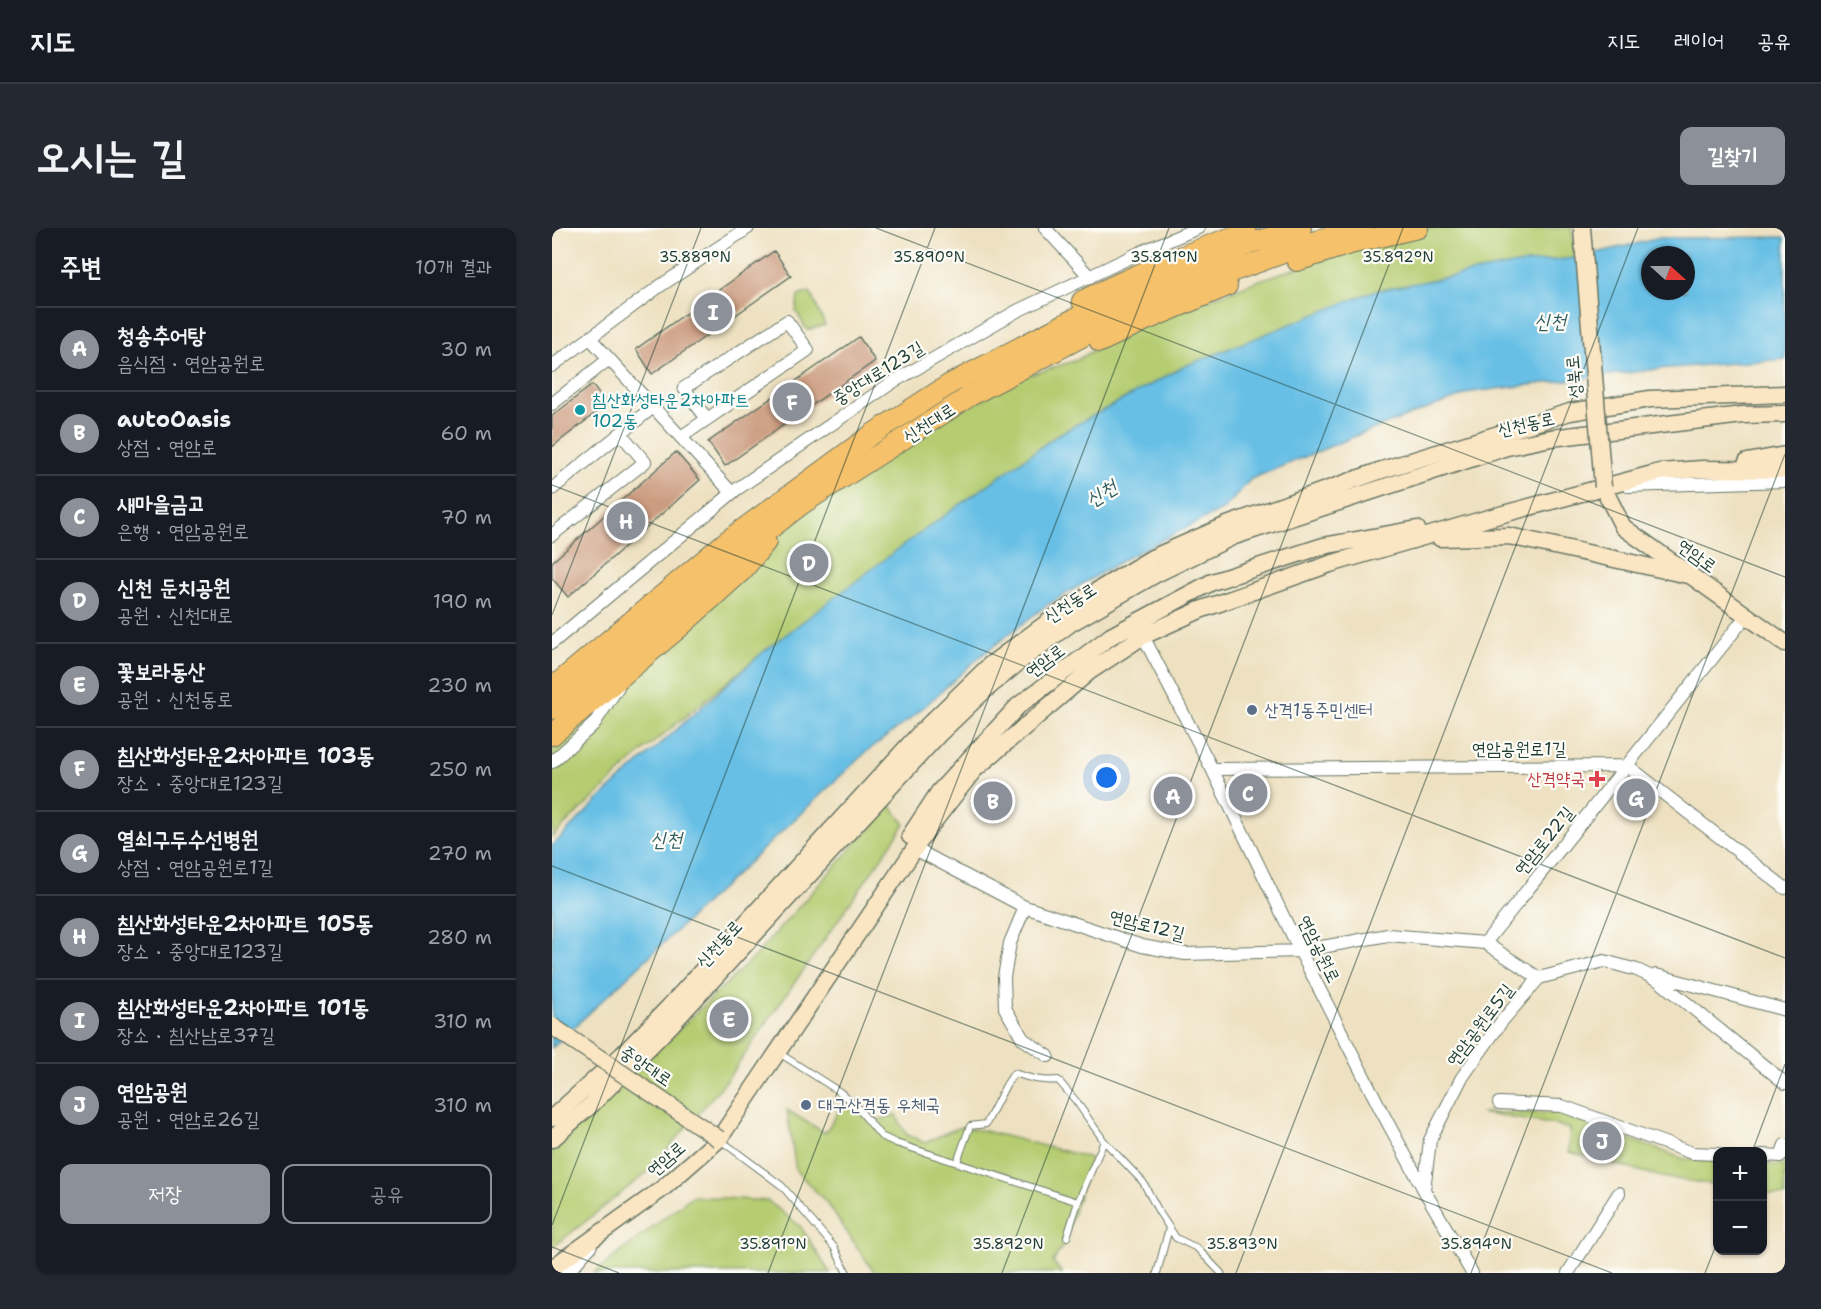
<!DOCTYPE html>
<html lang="ko">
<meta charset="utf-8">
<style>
:root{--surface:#171b24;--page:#242831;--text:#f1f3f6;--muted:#9ea1a6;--line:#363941;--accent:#8c9099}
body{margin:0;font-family:"Shantell Sans","Poor Story",sans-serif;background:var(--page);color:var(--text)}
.controls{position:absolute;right:18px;bottom:18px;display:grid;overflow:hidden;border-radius:12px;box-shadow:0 2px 4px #0004}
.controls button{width:54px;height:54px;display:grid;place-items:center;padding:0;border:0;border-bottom:2px solid var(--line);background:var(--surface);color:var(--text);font:30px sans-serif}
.compass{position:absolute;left:1089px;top:18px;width:54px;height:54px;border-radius:50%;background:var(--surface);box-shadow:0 2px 4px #0004;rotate:111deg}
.you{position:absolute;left:555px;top:550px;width:21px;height:21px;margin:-15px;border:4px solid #fff;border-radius:50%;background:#1a73e8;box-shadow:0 0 0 9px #1a73e833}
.badge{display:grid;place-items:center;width:39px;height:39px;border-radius:50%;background:var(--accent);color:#fff;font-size:20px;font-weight:700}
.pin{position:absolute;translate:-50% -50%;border:3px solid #fff;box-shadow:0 2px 6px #0006}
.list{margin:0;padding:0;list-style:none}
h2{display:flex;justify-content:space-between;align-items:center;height:78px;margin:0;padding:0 24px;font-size:26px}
h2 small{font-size:20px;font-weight:400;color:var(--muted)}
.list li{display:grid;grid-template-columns:39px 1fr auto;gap:18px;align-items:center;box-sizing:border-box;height:84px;padding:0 24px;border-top:2px solid var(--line)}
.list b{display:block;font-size:22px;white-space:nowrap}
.list p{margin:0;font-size:20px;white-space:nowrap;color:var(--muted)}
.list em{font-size:20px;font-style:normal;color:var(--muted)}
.actions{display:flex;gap:12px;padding:18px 24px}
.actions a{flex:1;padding:14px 0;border:2px solid var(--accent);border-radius:12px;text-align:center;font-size:21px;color:var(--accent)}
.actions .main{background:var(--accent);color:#fff}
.map{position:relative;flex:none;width:1233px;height:1045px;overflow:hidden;border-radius:12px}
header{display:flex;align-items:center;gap:36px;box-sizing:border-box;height:84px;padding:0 30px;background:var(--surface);border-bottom:2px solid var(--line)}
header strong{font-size:28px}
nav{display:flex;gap:33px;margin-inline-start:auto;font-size:21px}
.intro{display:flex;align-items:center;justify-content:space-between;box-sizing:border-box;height:144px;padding:0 36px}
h1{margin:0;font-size:42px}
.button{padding:15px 27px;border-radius:12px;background:var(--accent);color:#fff;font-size:21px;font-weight:700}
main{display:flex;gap:36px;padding:0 36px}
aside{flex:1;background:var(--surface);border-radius:12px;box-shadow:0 2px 4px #0004}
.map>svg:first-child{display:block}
</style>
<header>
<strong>지도</strong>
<nav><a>지도</a><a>레이어</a><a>공유</a></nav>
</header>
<div class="intro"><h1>오시는 길</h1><a class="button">길찾기</a></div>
<main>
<aside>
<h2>주변<small>10개 결과</small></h2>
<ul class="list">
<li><span class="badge">A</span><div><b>청송추어탕</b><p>음식점 · 연암공원로</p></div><em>30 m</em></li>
<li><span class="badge">B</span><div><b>autoOasis</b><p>상점 · 연암로</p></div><em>60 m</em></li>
<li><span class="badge">C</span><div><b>새마을금고</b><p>은행 · 연암공원로</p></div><em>70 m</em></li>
<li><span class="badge">D</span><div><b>신천 둔치공원</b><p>공원 · 신천대로</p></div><em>190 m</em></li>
<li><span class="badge">E</span><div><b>꽃보라동산</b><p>공원 · 신천동로</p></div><em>230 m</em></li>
<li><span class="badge">F</span><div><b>침산화성타운2차아파트 103동</b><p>장소 · 중앙대로123길</p></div><em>250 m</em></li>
<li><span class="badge">G</span><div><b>열쇠구두수선병원</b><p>상점 · 연암공원로1길</p></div><em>270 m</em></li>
<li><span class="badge">H</span><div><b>침산화성타운2차아파트 105동</b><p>장소 · 중앙대로123길</p></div><em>280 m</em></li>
<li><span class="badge">I</span><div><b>침산화성타운2차아파트 101동</b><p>장소 · 침산남로37길</p></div><em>310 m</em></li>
<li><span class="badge">J</span><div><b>연암공원</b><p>공원 · 연암로26길</p></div><em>310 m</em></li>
</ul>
<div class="actions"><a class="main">저장</a><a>공유</a></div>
</aside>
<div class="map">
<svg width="1233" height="1045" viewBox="0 0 1233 1045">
<rect width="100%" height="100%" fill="#fdfcf7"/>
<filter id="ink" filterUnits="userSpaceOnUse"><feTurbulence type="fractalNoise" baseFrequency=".0167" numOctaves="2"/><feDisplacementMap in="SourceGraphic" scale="12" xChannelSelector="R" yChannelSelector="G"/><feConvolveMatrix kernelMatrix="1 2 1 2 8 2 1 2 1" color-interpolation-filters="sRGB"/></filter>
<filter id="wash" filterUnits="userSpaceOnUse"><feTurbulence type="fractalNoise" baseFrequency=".008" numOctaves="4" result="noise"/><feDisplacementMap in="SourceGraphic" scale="24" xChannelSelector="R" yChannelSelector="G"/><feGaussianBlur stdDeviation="1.35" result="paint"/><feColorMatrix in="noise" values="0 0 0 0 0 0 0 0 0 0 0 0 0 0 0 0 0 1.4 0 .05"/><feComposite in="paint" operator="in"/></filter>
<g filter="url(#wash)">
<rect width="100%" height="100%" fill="#eee1c1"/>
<path fill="#b5cc71" stroke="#6a8452" stroke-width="1.5" d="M877,0h143l3,30 -53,6 -763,392 -117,96 -90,85v-110l69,-70 192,-156 188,-117 76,-24 67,-39 28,-7 85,-33 106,-35 35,-7z
M258,64l15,33 -18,5 -11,-19 2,-15z
M338,577l15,19 -179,257 -76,89 -98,78v-103l46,-38 156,-150z
M290,878l36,14 18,-5 10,19 19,9 25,-12 12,-4 23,4 106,27 -27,85 -11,19 9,11h-187l-49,-71 -30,-31 -9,-61 38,23z
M928,885h79l125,46 33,2v24l-55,-8 -93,-25 1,-23 -13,-4z
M1210,936l23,1v31l-22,-3z
M140,968l76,5 33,26 29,46h-236z"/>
<path fill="#68bfe5" stroke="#447e8c" stroke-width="1.5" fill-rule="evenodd" d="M1233,9v122l-127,10 -186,23 -109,41 -112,46 -27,30 -94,47 -83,49 -65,50 -68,61 -48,36 -314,296v-202l47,-47 164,-147 139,-106 157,-112 126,-68 189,-75 143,-27 58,-6 85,-20zM1098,27h36v36h-36z"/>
<g id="blocks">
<path fill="#cc9c80" d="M222,23l17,25 -139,98 -16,-25z
M307,109l16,24 -150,105 -17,-24z
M40,157l15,19 -55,43v-31z
M124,224l24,28 -132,117 -16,-19v-16z"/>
</g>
</g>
<g filter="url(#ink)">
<use href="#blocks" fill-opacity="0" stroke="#677665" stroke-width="1.5"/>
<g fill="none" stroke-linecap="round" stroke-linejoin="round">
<g stroke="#677665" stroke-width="8">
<path id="service" d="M227,825l61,39 17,15 24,29 15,7 182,59 -11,35
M167,911l63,47 52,61 13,26
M552,913l39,41 16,30 17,26 21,10 24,25
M405,934l13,-36 16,-2 20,-39 8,-12c15,5 28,9 44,7l18,21 28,40 -26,61
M605,1045l12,-45"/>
</g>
<g stroke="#677665" stroke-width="14">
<path id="minor" d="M493,0l45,49
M38,110l142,155
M0,138l108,-80 88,-58
M0,176l57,-45
M129,209l127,-87 -21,-29 -103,67 23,31
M1076,258l157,-5
M0,261l101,-82
M0,307l93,-73 -24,-28
M591,408l69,133 88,182 82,161 42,78 48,83
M0,415l185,-154 156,-107 124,-71 122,-58 59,-25
M0,534l42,-38 24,-37
M660,541l416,-3 157,122
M363,621l110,58 117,39 43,8 115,-3 88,-16 97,8 262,-328
M473,679l-15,36 -6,34 1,31 18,31 25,17
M933,715l54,35
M1104,747l129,35
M947,875l63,3 130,47 26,1
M1210,927l19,1 4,-11
M872,962l6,-50 31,-61 41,-58 37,-43 65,-17 33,9 21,10 127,103
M1016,1045l51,-80"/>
</g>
<g stroke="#677665" stroke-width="17">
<path id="tertiary" d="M13,1045l24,-27"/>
</g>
<g stroke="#677665" stroke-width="19">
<path id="secondary" d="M1195,234l38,-7
M1051,259l20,40 162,116
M888,310l69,-2 183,40
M358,608l29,-44 79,-86 93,-70 101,-54 111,-36 94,-17
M0,890l70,-63 46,-47 252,-275 70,-68 73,-54 89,-53 75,-33 155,-55 188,-58 80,-13 135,-5
M0,911l40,-35 77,-77 269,-292 47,-45 39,-32 47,-35 85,-49 76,-37 275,-90 44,-9 192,-23 42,-1
M0,1040l110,-79 57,-50 209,-310 46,-59 116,-99 53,-35 57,-26 130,-46 162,-47 168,-45 42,-3 83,1"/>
</g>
<g stroke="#677665" stroke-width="22">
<path id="trunk" d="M745,33l53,-17 68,-16
M530,73c53,-27 108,-49 164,-69
M548,114l44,-21 83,-35
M0,460l176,-148 143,-105 79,-51 141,-74 160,-67 50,-15
M0,481l201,-167 49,-38 168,-108 178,-94 185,-67 27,-7
M0,507l129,-109 62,-56 23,-28"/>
</g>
<use href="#service" stroke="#fff" stroke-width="6"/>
<use href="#minor" stroke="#fff" stroke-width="12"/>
<use href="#tertiary" stroke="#fff" stroke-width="15"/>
<use href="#secondary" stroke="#fbe6c4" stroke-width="16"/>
<use href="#trunk" stroke="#f5c16b" stroke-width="20"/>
<g stroke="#677665" stroke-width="19" stroke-linecap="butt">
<path id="secondary-bridge" d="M1030,0l21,259
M0,798l167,113"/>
</g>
<use href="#secondary-bridge" stroke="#fbe6c4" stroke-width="16"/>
</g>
</g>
<path fill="none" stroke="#1f3d34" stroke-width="1.5" stroke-opacity="0.45" d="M324,0l909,349M0,257l1233,473M0,387l149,-387M0,638l1060,407M1200,924l33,-88M0,997l383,-997M0,1019l67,26M216,1045l401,-1045M450,1045l401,-1045M684,1045l402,-1045M919,1045l314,-819M1153,1045l13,-33"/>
<circle fill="#0f9aa8" stroke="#fdfcf7" stroke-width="2" cx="28" cy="182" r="6"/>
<g fill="#5c6f8a" stroke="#fdfcf7" stroke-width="2">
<circle cx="700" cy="482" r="6"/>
<circle cx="254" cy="877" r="6"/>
</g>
<path fill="#e0444e" stroke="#fdfcf7" stroke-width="2" d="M1042 542h6v6h6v6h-6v6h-6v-6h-6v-6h6z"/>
<g text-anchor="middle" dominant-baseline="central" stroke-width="4.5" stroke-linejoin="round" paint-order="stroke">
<g font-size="18" fill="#1f3d34" stroke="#fdfcf7">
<text transform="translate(326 145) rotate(-32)">중앙대로123길</text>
<text transform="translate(1022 149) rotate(-95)">성북로</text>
<text transform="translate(377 195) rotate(-33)">신천대로</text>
<text transform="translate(974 196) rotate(-12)">신천동로</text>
<text transform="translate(1145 328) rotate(36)">연암로</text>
<text transform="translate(518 375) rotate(-33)">신천동로</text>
<text transform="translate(493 433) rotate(-37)">연암로</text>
<text x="967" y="521">연암공원로1길</text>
<text transform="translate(992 613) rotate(-51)">연암로22길</text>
<text transform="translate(595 697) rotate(14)">연암로12길</text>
<text transform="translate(167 716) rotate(-47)">신천동로</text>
<text transform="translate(767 721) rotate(64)">연암공원로</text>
<text transform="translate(928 797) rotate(-53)">연암공원로5길</text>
<text transform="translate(94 838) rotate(34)">중앙대로</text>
<text transform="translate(114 931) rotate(-41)">연암로</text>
</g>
<g font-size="18" fill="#0d838f" stroke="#fdfcf7" text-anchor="start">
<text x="40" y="172">침산화성타운2차아파트<tspan x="40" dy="21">102동</tspan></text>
</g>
<g font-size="18" fill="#4e5e75" stroke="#fdfcf7" text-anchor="start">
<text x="712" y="482">산격1동주민센터</text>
<text x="266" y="877">대구산격동 우체국</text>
</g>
<g font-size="18" fill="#be3a42" stroke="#fdfcf7" text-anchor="end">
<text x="1033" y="551">산격약국</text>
</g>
<g font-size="20" font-style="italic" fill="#315e60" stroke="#fdfcf7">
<text x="998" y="93">신천</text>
<text transform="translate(549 265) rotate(-32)">신천</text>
<text x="114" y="611">신천</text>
</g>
</g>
<g font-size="15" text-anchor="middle" fill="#1f3d34" stroke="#fdfcf7" stroke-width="4.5" stroke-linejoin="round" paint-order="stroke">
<text x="612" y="34">35.891°N</text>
<text x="846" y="34">35.892°N</text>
<text x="143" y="34">35.889°N</text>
<text x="377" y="34">35.890°N</text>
<text x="221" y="1021">35.891°N</text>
<text x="456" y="1021">35.892°N</text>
<text x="690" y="1021">35.893°N</text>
<text x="924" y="1021">35.894°N</text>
</g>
</svg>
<div class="controls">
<button>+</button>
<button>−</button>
</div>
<svg class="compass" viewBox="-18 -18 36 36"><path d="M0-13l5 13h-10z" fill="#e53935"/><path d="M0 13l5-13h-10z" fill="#9ea1a6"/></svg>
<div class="you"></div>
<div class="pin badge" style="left:621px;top:568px">A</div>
<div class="pin badge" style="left:441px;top:573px">B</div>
<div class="pin badge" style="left:696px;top:565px">C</div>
<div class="pin badge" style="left:257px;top:335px">D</div>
<div class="pin badge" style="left:177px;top:791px">E</div>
<div class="pin badge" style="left:240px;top:174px">F</div>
<div class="pin badge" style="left:1084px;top:570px">G</div>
<div class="pin badge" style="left:74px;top:293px">H</div>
<div class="pin badge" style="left:161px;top:84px">I</div>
<div class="pin badge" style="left:1050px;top:913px">J</div>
</div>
</main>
